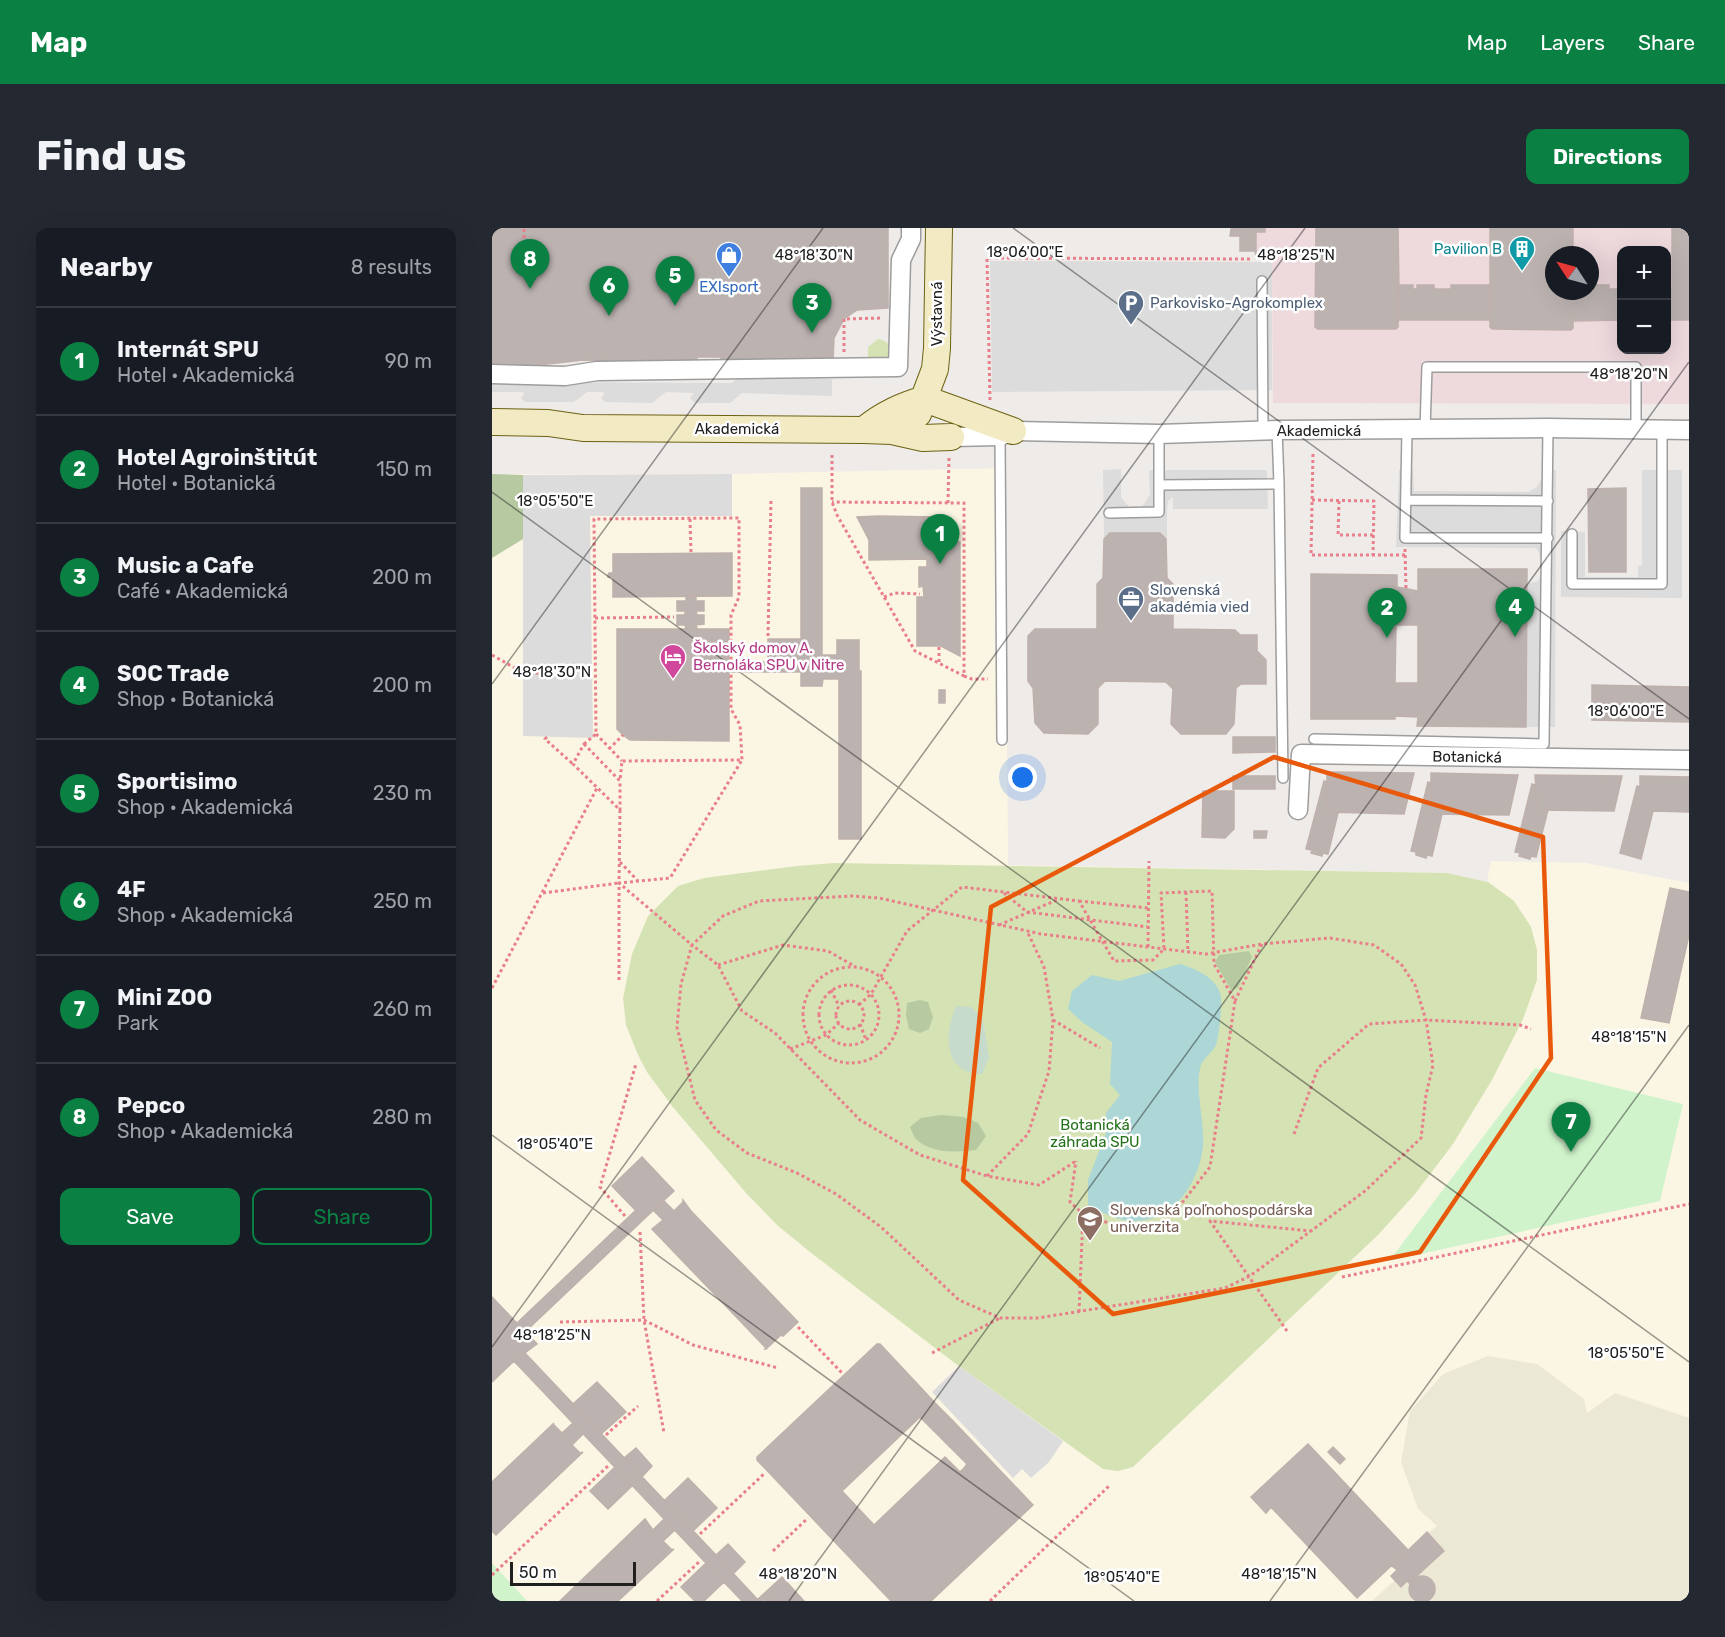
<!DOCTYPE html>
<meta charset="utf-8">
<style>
:root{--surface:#171b24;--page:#242831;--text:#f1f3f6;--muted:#9ea1a6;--line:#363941;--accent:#0b8043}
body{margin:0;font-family:Rubik,sans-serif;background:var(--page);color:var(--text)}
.controls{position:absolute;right:18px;top:18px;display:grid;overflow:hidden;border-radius:12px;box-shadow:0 6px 24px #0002}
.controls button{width:54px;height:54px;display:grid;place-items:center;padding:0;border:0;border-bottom:2px solid var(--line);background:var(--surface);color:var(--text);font:30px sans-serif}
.compass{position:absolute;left:1053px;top:18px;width:54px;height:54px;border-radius:50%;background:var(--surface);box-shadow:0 6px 24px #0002;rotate:306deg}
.scale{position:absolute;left:18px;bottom:15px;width:126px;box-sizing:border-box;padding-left:6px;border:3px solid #202020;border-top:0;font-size:16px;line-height:21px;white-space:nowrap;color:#202020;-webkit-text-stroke:4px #fff;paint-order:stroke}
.you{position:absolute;left:531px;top:550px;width:21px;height:21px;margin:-15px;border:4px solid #fff;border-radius:50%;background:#1a73e8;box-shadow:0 0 0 9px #1a73e833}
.badge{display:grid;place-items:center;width:39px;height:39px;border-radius:50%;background:var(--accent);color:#fff;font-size:20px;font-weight:700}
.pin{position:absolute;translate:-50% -50px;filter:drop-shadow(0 2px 3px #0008)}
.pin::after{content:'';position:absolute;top:32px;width:21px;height:18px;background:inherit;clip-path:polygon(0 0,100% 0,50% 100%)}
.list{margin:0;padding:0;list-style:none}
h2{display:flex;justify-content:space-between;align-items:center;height:78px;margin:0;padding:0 24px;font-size:26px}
h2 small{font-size:20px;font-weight:400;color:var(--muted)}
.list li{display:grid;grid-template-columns:39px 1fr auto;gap:18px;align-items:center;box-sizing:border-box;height:108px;padding:0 24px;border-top:2px solid var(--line)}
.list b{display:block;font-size:22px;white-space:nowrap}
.list p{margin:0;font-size:20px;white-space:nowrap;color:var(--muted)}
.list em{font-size:20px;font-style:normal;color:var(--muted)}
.actions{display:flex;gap:12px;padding:18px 24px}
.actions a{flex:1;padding:14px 0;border:2px solid var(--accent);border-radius:12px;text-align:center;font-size:21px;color:var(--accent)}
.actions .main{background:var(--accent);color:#fff}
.map{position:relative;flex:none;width:1197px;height:1373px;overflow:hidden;border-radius:12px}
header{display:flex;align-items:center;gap:36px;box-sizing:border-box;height:84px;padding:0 30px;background:var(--accent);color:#fff}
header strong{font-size:28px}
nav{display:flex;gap:33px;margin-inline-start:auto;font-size:21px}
.intro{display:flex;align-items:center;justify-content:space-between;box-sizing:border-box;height:144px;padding:0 36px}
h1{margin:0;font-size:42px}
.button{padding:15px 27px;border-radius:12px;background:var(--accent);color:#fff;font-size:21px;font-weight:700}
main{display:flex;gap:36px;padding:0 36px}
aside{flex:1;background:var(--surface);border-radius:12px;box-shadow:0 6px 24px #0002}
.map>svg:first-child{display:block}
</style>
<header>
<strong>Map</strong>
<nav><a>Map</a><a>Layers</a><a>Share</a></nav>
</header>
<div class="intro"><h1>Find us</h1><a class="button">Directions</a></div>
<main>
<aside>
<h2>Nearby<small>8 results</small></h2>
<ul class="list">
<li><span class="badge">1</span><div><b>Internát SPU</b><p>Hotel · Akademická</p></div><em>90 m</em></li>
<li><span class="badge">2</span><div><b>Hotel Agroinštitút</b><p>Hotel · Botanická</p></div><em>150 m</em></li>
<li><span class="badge">3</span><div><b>Music a Cafe</b><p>Café · Akademická</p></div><em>200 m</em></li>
<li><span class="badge">4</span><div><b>SOC Trade</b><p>Shop · Botanická</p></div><em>200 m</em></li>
<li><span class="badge">5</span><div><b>Sportisimo</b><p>Shop · Akademická</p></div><em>230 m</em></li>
<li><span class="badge">6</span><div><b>4F</b><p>Shop · Akademická</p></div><em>250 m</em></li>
<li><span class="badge">7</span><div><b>Mini ZOO</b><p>Park</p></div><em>260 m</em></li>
<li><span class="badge">8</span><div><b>Pepco</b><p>Shop · Akademická</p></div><em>280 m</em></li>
</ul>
<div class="actions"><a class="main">Save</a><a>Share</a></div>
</aside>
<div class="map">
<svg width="1197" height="1373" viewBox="0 0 1197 1373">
<rect width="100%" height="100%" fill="#efebe8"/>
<path fill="#eed9dd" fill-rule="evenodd" d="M739,0h458v176l-416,-1 -1,-141 -17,-6v-5h-15v-15h-9zM1130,22h44v100h-44zM1062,27h36v36h-36z"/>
<path fill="#fbf6e4" d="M513,240l3,397 439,8 40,9 4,-21 95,2 103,20v718h-1197v-1127h240z"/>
<path fill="#ebe8d5" d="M996,1128l49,8 47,35 3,14 28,-20 74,25v183h-259l4,-4 1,-13 -5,-5 -14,-3 28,-26 -16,-17 9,-7 -19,-17 -17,-47 9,-51 33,-37z
M903,1352l6,7 7,-5v8l6,11h-42z"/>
<path fill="#d5e3b4" d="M386,111c12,2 13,8 12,19l-19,3 -3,-5v-9z
M342,635l613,10 41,9 26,19 17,26 6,23v30l-14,39 -31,61 -39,64 -38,50 -37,41 -245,232 -15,4 -15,-2 -151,-108 -142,-109 -33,-27 -31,-32 -74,-87 -25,-34 -9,-17 -12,-30 -3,-27 9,-44 16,-38 30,-30 26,-8 93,-12z"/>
<path fill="#b6c9a1" d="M0,246l31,1v64l-31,19z
M757,723l3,6 -14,31 -7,2 -16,-28 4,-7z
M428,772l8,2 5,15 -4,12 -9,4 -11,-4 -3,-14 1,-12z
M449,887l23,2 14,6 8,13 -10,14c-18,2 -44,4 -59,-10 -3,-2 -5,-9 -7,-13l11,-9z"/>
<path fill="#c7dbcd" d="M464,778l15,1 11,10 4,20 3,20 -7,17c-39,-1 -38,-40 -26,-68z"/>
<path fill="#d0f3cb" d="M1043,840l148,36 -23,97 -271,60z
M0,1335l35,38h-35z"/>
<path fill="#dcdcdc" d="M498,33l282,1v128l-280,2z
M247,149l93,2v17l-90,-3 -12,10h-35l-5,-5 4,-4 -2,-1 -26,-1 -14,11 -47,-1 -4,-4 3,-3 -1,-3h-16l-13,10h-49l-4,-4 3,-4 -1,-2h-31v-10l240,1z
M629,241v28l8,10h13l8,-12 -1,-25h118l1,39h-95v-12l-5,4 -1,8v30l-7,-6h-49l-7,6 -1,-69z
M907,242h14l1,21 114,1 9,-5 5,-9v-8h14l-1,257h-29l1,-143 11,-3 3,-7v-12l-3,-12 -4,-2 -138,-1z
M1150,242h40v128l-121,-1v-66l24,1v45h53v-11l4,-1z
M240,246v42h-142l3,222 -70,-2v-261z
M467,1138l104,75 -14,21 -18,16 -9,-9 -9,9 -81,-86z"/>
<path fill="#add7d7" d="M688,736c16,5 38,14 41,33 1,8 -2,44 -6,50 -4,6 -11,11 -14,18 -7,21 4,58 2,82 -4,35 -29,74 -68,74 -17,0 -33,-8 -47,-16v-25l18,-47v-20l14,-18 -10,-11 2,-42 -30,-20 -14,-13 4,-18 20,-16 27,6z"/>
<path fill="#bcb3b1" stroke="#bfb0ac" stroke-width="1.5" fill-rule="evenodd" d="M0,0h396v80l-31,2 -13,9 -10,19 -1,23 -112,-1v-3h-24v4l-114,-1 -62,7 -29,-1z
M757,0h16v4h-9v24l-1,-5h-15v-15h-10l1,-7z
M824,0h82l1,61 -1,38 -2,2h-78l-3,-2z
M998,0h83v27h-19v36h19v37l-2,2 -79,-1 -2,-2z
M1180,0h17v92h-23v-31l6,-1z
M906,57h15v4h4v-4h17v4h17v-4h38l1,35h-92z
M1098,57h19v4h13v31l-49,1v-30h17z
M309,260h21v167h15v-15h22v31h2v168h-22v-160h-16l-1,7h-21v-14h-33v-33h33z
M1134,260v84h-37l-1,-83z
M387,288l56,1v8h6l11,11v6h8v114l-19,-10h-24v-49h7l-1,-11 -4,1v-20h8v-8l-58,1v-20l-12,-23z
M618,305h50l6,6 1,39 6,6v45l62,1 5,5h17v16l9,9v24h-25l-5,4 -2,36 -8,10h-45l-10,-10 2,-35 -7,-7 -61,-1 -7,7v36l-10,10 -44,-1 -9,-10 -2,-35 -5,-7v-45l7,-7h62v-45l6,-6 1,-39z
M240,325v43l-119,1v-20h-5v-2l1,-2h4v-19z
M926,341h109l-1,158 -109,-1 1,-9 -23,-1v3h-84v-145l86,1v12l21,4zM904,397h22v58h-23z
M194,368h10v5h8v10h-8l1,4h7v9l-8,1 1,4h-11l-1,-4h-8v-10h8v-4h-8v-10h9z
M125,401h112v112l-99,-1 -7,-5 -6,-6z
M237,434h40l-1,10h-39z
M1100,457l97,2v35l-97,-2z
M447,462h6v13h-6z
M741,509h42v15l-42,1z
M835,544l87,1 -10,41 -77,-2z
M939,545l87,2 -9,40 -78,-1z
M1043,547l87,1 -8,35 -77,-1z
M741,548h42v13h-42z
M1148,548l49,1v35l-36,-1 -12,48 -21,-6 17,-67 3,1z
M832,553l3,1v30l11,1 -10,41 -5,-1 -1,3 -11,-3 1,-3 -6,-1z
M936,554l3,1v31h11l-10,42 -5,-1 -1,3 -10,-3v-3l-5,-1z
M1040,556l3,1 2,25h11l-12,47 -5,-1 -1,3 -11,-3 1,-3 -5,-1z
M711,563h31v38l-9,9 -23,-1z
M762,603h13l-1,7h-12z
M1178,660l19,4v43l-20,88 -28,-5z
M150,929l32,34 -30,28 -32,-33z
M171,972l11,11 9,-9v-2l8,11 107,111 -15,14 -2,-1 -15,14h-1l1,-1 -114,-119 11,-9 -10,-10z
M143,983l9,8 -119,113 -8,-9z
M0,1069l45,47 -23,17 -22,21z
M385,1116h3l57,61 -15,14 -2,-2 -78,74 32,34 71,-68 15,15 5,-5 2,-3 -27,-27 15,-14 78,82 -102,96h-40l-134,-141v-3z
M33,1125l191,202 43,46h-17l-228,-240z
M105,1154l29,30 -25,22 -28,-30z
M445,1177l18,18 -15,14 -18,-18z
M62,1195l-1,1 9,9 11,-10 10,11 -11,11 8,8 3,-1 -87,83 -4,-4v-49z
M816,1216l100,106 -51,48 -86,-91 -5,6 -15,-16z
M841,1219l12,12 -5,5 -12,-12z
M144,1220l16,18 -10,11 -18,-19z
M123,1239l17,19 -24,23 -18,-18z
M196,1250l29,30 -24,23 -29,-30z
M153,1291l8,11 11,-11 11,11 -12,11 9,9 2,-1 -56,52h-58z
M935,1304l17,19 -35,32 -2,-2 -6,6 -10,-11 6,-6 -5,-4z
M236,1316l17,18 -12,12 -17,-19z
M214,1335l18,19 -20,19h-9l-14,-14z
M917 1361a13 13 0 1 1 26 0a13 13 0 1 1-26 0Z
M290,1349l22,24 -47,-1z"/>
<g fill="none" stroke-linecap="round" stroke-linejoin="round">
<g stroke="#9d9d9d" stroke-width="12">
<path id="lane" d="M770,53l1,150
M915,202l-2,108h143
M933,202l2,-63h209v62
M667,206v51
M508,208l2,304
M787,256l4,294
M914,272l142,1
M617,285l50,-1v-27l120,-1 -2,-54
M1080,306v50h90v-155
M822,511l230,5 4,-316"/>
</g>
<g stroke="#9d9d9d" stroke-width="21">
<path id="street" d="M0,146l73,2 32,-5 301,-4 3,-107 10,-21v-11
M459,209l49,-1 13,-5 146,3 118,-4 271,-2 141,2
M806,582l3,-56 388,6"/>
</g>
<g stroke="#6b6213" stroke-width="28">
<path id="secondary" d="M433,171l88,32
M0,194l56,1 35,5 281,2 28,1 31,7 28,-1
M372,202c19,-16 38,-24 61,-31
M400,203l9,-4 17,-13 17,-45 2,-21 2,-120"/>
</g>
<path stroke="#e97f8b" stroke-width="3" stroke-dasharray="3 3" stroke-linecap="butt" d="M32,10v-10
M352,124v-33l38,-1
M498,172l-3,-142 263,1
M821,226l-2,101h95
M340,227v47l5,13 78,136 49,25v-173l-132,-1
M820,272l62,1 -1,55
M847,273l-1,34h35
M456,275l1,-47
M198,291l1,34
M913,321l1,40
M392,369l11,-4 25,1
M103,390l79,-1
M276,408l3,-136
M0,427l30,17 25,2
M447,434v-16
M472,448l8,3h16
M104,506l26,27
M55,509l-2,2 28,25
M92,516l12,-10 -2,-215 145,-1v79l-8,18v94l9,16 2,35 -120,1 -2,20
M92,516l36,37v29l-47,-46z
M117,521l14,-14
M128,582l-1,73 73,62 -11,39 -4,43 18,73 21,30 31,23 50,20 39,21 45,33 78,73 41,18h38l187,-30 25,-12 115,-85 56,-53 5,-43 7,-30 -7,-45 -11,-35 -14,-21 -27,-19 -44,-7 -68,6 -56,10 -165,-20 -162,-36 -27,-2 -93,5 -36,15 -31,29 26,20 24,46 33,22 85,87 60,35 67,21 52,9 37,-24
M128,634l18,19
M694,664l2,60
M51,665l76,-10
M512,665l23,19 121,15
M587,673l69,7
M507,697l60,-26
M656,719l1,-86
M226,737l65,-20 45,6 28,16
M311 787a48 48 0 1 1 96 0a48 48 0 1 1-96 0Z
M127,752v-97l51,-5 72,-118
M327 787a30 30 0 1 1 60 0a30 30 0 1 1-60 0Z
M0,760l105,-200
M339,762l8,16
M743,773l27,-57
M344 787a14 14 0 1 1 28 0a14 14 0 1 1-28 0Z
M367,777l12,-11 36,-63 55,-44 117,14 35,60 39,-1 11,-11 -3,-56 51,-2 2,73 21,37 -25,166 -43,55 -36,9 -48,-17 -13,-12 6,-41
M561,792l47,28
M368,796l6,16
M298,821l36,-14 13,-12
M802,906l24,-66 51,-44 57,-4 94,5 11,4
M495,948l41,-42 21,-63 4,-51 -9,-53 -17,-36
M133,988l-25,-29 36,-123
M148,1004l4,88 20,113
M850,1049l347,-73
M587,1084l4,-97
M68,1094l84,-2 49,25 85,23
M306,1099l44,46
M795,1103l-77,-110 101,10
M440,1125l68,-35
M114,1207l32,-29
M208,1306l65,-61
M281,1323l35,-33
M0,1347l116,-109
M165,1373l42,-39
M498,1373l120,-116"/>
<use href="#lane" stroke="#fff" stroke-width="9"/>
<use href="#street" stroke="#fff" stroke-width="18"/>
<use href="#secondary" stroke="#f2eac3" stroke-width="26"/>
</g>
<path fill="none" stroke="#e8590c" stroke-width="4.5" stroke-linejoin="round" d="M782,529l269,80 8,221 -131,194 -307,62 -150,-134 28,-273z"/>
<path fill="none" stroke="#202020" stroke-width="1.5" stroke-opacity="0.45" d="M521,0l676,491M0,264l1197,870M0,456l331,-456M0,907l642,466M0,1119l813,-1119M297,1373l900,-1239M778,1373l419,-576"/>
<defs>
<g id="building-pin" transform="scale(1.35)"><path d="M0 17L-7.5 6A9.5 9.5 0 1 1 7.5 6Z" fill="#0f9aa8" stroke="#fff"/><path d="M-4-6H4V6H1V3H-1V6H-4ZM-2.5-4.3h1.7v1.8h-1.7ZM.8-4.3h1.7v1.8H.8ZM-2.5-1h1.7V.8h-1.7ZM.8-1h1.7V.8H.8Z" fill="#fff"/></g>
<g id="shop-pin" transform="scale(1.35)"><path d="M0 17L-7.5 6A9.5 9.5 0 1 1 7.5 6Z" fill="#3f7fe0" stroke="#fff"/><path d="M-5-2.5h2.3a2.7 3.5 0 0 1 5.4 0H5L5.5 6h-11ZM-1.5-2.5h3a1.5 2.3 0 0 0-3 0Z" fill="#fff"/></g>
<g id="parking-pin" transform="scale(1.35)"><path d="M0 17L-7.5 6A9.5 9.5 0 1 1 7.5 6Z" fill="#5c6f8a" stroke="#fff"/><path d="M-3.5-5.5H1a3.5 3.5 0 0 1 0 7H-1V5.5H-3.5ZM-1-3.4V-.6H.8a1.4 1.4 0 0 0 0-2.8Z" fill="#fff"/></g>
<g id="office-pin" transform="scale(1.35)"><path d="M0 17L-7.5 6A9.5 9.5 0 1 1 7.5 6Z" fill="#5c6f8a" stroke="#fff"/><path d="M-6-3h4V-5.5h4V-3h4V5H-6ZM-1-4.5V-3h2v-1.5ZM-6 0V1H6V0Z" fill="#fff"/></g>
<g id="hotel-pin" transform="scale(1.35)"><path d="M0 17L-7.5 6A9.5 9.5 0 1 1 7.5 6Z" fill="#d1479c" stroke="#fff"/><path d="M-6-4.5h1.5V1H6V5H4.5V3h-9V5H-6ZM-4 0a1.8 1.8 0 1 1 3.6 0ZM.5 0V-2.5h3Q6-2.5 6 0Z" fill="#fff"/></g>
<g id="university-pin" transform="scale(1.35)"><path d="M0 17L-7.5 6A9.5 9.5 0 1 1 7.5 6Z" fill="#8d6e63" stroke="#fff"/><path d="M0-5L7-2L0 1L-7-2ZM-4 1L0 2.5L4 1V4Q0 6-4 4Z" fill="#fff"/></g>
</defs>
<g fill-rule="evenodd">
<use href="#building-pin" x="1030" y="21"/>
<use href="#shop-pin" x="237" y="27"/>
<use href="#parking-pin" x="639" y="75"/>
<use href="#office-pin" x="639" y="371"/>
<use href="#hotel-pin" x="181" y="429"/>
<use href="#university-pin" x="598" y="991"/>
</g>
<g text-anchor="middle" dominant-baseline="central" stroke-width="5" stroke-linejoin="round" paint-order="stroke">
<g font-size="15" fill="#0d838f" stroke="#fff" text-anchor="end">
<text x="1010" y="21">Pavilion B</text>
</g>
<g font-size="15" fill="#366cbe" stroke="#fff">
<text x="237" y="59">EXIsport</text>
</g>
<g font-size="15" fill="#4e5e75" stroke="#fff" text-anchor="start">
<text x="658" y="75">Parkovisko-Agrokomplex</text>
<text x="658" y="362">Slovenská<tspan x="658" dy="17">akadémia vied</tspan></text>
</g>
<g font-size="15" fill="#202020" stroke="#fff">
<text transform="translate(445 86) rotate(-90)">Výstavná</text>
<text x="245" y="201">Akademická</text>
<text x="827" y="203">Akademická</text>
<text transform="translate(975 529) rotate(1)">Botanická</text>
</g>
<g font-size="15" fill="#b23c85" stroke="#fff" text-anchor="start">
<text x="201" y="420">Školský domov A.<tspan x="201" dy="17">Bernoláka SPU v Nitre</tspan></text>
</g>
<g font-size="15" fill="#25721a" stroke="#fff">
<text x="603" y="897">Botanická<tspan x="603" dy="17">záhrada SPU</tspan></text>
</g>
<g font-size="15" fill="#785e54" stroke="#fff" text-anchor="start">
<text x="618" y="982">Slovenská poľnohospodárska<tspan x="618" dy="17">univerzita</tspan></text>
</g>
</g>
<g font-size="15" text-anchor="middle" fill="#202020" stroke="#fff" stroke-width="5" stroke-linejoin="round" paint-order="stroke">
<text x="533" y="29">18°06'00"E</text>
<text x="322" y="32">48°18'30"N</text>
<text x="804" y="32">48°18'25"N</text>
<text x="1137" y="151">48°18'20"N</text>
<text x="63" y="278">18°05'50"E</text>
<text x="60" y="449">48°18'30"N</text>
<text x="1134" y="488">18°06'00"E</text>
<text x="1137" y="814">48°18'15"N</text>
<text x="63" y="921">18°05'40"E</text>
<text x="60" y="1112">48°18'25"N</text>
<text x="1134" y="1130">18°05'50"E</text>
<text x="306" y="1351">48°18'20"N</text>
<text x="787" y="1351">48°18'15"N</text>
<text x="630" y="1354">18°05'40"E</text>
</g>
</svg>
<div class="controls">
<button>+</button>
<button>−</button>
</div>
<svg class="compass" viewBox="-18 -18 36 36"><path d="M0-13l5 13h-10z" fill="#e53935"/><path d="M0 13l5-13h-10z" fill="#9ea1a6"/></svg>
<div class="scale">50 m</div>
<div class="you"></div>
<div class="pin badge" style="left:448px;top:336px">1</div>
<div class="pin badge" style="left:895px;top:410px">2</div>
<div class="pin badge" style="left:320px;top:105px">3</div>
<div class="pin badge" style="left:1023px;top:409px">4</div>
<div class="pin badge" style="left:183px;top:78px">5</div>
<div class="pin badge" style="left:117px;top:88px">6</div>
<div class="pin badge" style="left:1079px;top:924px">7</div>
<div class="pin badge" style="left:38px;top:61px">8</div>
</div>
</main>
